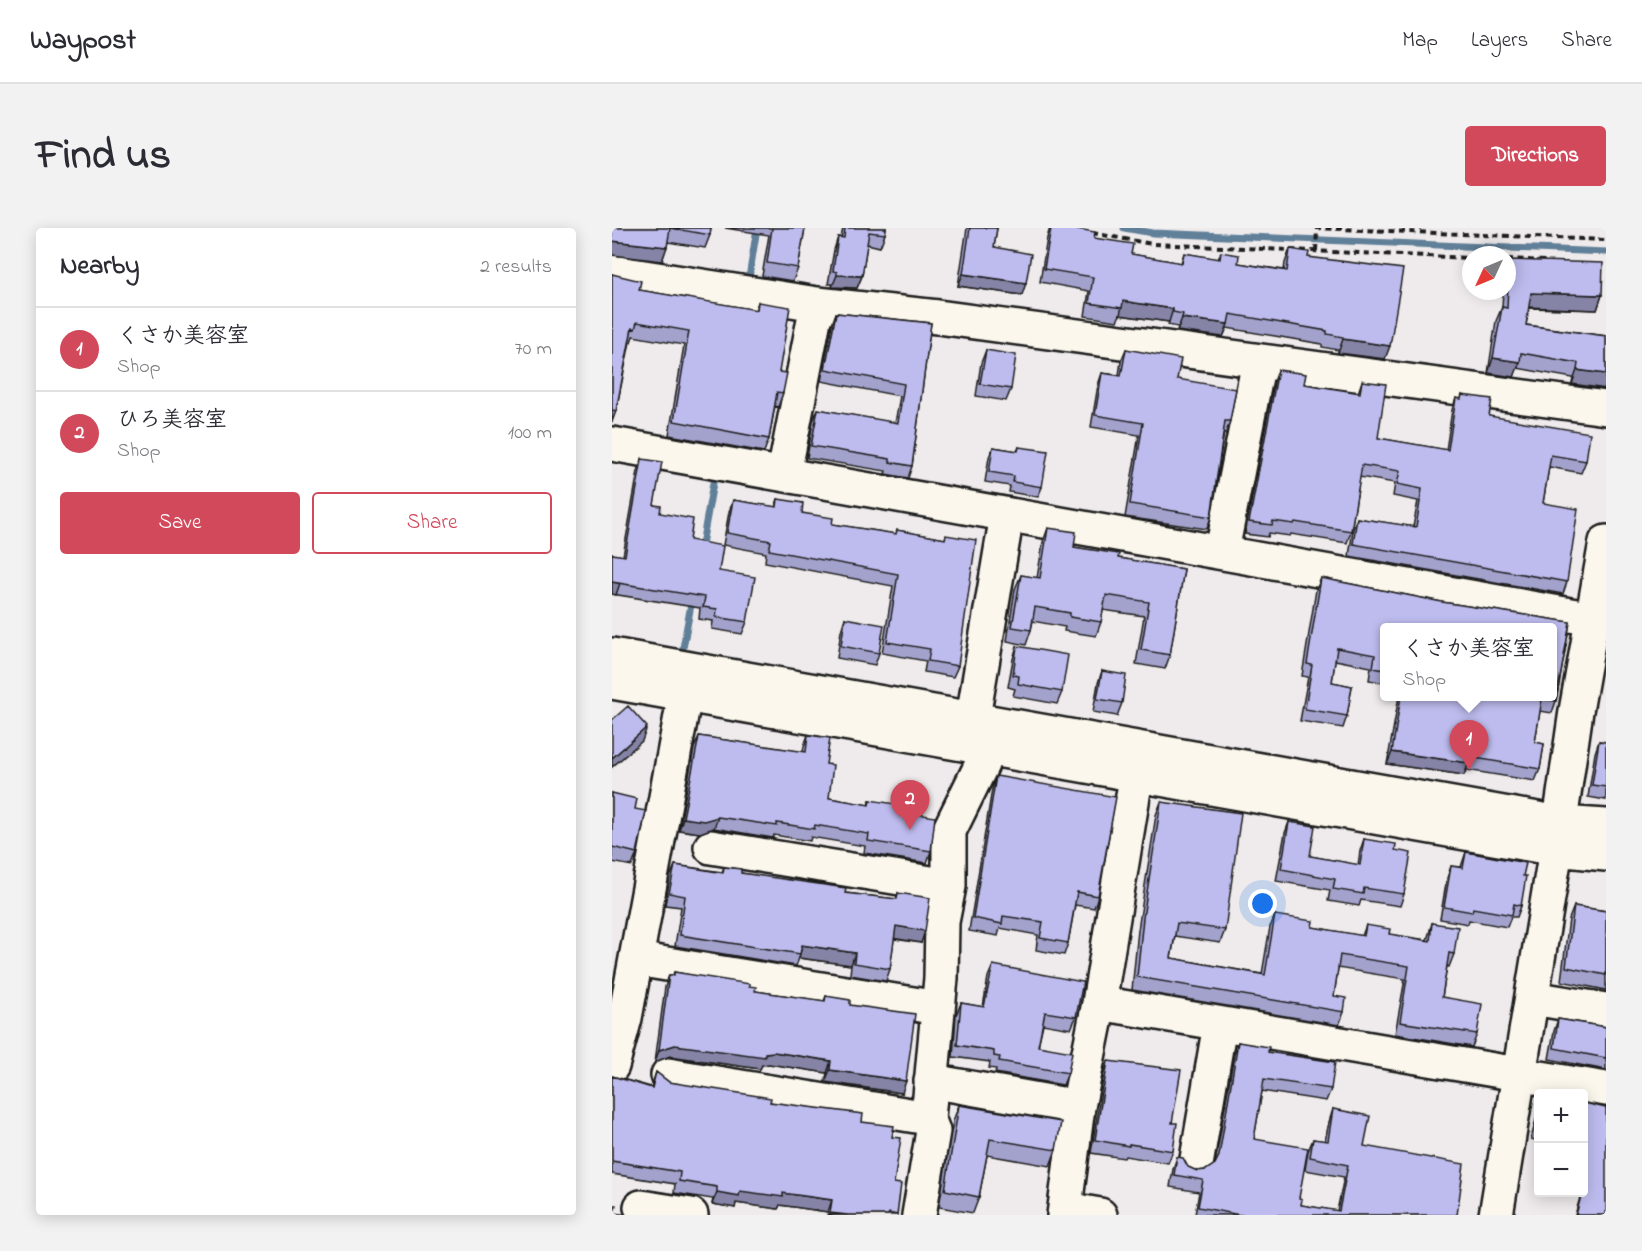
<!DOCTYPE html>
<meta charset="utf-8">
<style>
:root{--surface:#fff;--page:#f2f2f3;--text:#2b2b33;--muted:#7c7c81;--line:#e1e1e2;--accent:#d1495b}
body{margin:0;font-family:"Indie Flower","Klee One",sans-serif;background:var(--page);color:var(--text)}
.controls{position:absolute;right:18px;bottom:18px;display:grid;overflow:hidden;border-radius:6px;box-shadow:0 3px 15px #0003}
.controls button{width:54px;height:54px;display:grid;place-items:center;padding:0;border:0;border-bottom:2px solid var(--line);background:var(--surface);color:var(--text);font:30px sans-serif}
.compass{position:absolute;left:850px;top:18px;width:54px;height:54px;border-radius:50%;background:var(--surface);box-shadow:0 3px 15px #0003;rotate:226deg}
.you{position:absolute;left:651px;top:676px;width:21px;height:21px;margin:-15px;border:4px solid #fff;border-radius:50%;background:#1a73e8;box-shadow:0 0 0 9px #1a73e833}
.badge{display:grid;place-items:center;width:39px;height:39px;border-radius:50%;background:var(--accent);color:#fff;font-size:20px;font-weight:700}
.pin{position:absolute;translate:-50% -50px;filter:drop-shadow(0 2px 3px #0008)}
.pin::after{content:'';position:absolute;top:32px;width:21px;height:18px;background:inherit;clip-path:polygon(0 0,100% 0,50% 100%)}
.popup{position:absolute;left:768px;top:395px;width:177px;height:78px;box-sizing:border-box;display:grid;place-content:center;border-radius:6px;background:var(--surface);filter:drop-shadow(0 2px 4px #0005);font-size:20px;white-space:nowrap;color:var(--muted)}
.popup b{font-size:22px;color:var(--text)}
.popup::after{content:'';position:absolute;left:50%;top:100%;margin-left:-12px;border:12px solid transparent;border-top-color:var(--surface)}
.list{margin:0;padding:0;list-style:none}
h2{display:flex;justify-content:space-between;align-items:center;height:78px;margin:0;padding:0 24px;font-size:26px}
h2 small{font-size:20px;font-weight:400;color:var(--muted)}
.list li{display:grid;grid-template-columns:39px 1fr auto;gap:18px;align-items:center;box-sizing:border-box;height:84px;padding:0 24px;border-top:2px solid var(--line)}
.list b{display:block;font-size:22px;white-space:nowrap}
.list p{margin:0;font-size:20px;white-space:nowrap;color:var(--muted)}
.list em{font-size:20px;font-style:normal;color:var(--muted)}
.actions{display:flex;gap:12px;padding:18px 24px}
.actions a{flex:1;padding:14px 0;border:2px solid var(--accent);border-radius:6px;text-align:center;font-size:21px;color:var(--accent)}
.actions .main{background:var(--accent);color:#fff}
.map{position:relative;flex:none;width:994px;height:987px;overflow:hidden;border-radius:6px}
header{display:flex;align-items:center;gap:36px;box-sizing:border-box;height:84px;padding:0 30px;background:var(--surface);border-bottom:2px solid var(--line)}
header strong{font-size:28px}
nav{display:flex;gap:33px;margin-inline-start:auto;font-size:21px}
.intro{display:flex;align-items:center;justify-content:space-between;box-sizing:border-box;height:144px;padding:0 36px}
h1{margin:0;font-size:42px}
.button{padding:15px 27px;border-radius:6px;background:var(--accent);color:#fff;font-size:21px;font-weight:700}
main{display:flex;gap:36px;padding:0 36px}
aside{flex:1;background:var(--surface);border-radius:6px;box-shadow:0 3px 15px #0003}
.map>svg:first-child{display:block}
</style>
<header>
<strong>Waypost</strong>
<nav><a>Map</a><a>Layers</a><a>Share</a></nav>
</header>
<div class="intro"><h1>Find us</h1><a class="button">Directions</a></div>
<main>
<aside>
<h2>Nearby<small>2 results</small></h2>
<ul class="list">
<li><span class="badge">1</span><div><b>くさか美容室</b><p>Shop</p></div><em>70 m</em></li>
<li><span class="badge">2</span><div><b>ひろ美容室</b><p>Shop</p></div><em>100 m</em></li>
</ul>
<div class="actions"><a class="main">Save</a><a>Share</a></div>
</aside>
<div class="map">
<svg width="994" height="987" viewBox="0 0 994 987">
<rect width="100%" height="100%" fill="#efebec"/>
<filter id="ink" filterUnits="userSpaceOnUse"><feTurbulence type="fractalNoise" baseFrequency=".0167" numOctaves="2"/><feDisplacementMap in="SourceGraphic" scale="12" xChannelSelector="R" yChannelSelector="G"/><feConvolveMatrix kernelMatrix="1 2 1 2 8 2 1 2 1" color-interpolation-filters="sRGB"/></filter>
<g filter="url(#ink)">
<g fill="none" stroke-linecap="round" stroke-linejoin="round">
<path stroke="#607f98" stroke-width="7" d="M512,0l29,5 453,19
M136,56l9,-56
M89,322l14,-78
M69,431l11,-60"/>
<g stroke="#1c1c1c" stroke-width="38">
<path id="minor" d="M0,44l205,32 121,13 668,91
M0,216l981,175 13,-1
M172,246l33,-170
M610,323l37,-190
M0,427l948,168 46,3
M0,454l944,167 50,5
M357,513l38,-226
M99,619l238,39
M24,731l302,49
M920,770l74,12
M487,775l507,86
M0,838l13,-48 64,-345
M56,847l260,43
M319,853l147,26
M584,937l24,-141
M29,979l50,8
M453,981l35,6
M307,987l14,-84 -5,-13 13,-140 1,-56 7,-36v-55l33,-67 2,-16
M452,987l14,-108 21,-104 41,-250
M884,987l60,-366 20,-138 30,-169"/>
</g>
<path stroke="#1c1c1c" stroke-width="4" stroke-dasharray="6 4.5" stroke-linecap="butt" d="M703,0l291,12
M480,5l60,11 319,14
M704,23l1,-23
M895,31l38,2"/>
<use href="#minor" stroke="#fbf7ec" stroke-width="33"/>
</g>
<path fill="#a3a2cd" stroke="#1c1c1c" stroke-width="1.5" d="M0,0h99l-1,7 -5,13 -37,-6 -6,19z
M113,0h80l-7,40 -5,13 -31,-5 7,-41z
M231,0h43l-1,6 -5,13 -13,-3 -5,32 -5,12 -25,-1 1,-3h-5l6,-34 4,-13 3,1z
M355,0h30l-3,19 28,48 -64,-9z
M438,0h22l59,26 50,9 3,-10 34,6 3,-7 17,11 46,7 1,-7 5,-14 18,8 77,102 -47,-6v-3l-16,-3v-3l-95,-16 -4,9 -46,-6 1,-4 -10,-2 1,-3 -49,-7 -3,6 -32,-5 4,-25 -49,-9 7,-44z
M897,32l93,35 -5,15 -68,-2 -3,17 80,11v53l-34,-5 1,-6 -56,-10 -3,9 -26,-4 8,-52 6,-14 1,-16h4v-26z
M0,46l27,16 116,20 3,-8 21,70 4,21 -5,14 -3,-1 -6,33 -5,13 -95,-17 15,-90 -51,-9 -2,6h-1l-14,69 -4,11z
M224,85l95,10 -19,143 -4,12 -23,-4 1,-3 -79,-13 6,-37 5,-12 77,14 5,-27 -79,-15 11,-57z
M514,121l51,30 53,42 -4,12h-2l-13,84 -4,12 -82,-12 14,-82 -48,-8 7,-42 4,-12 17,2 2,-14z
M374,122l25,39 -5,12 -30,-5 5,-33z
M666,142l26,14 54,9 4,-12 16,57 68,12 6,-40 4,-12 5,1 1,-4 27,21 97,45 -5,12 -32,-6 -6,36 24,79 -4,12 -214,-38 4,-27 4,-11 56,9 5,-26 -25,-5 2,-13 -35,-6 -9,54 -4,12 -56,-9 -1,2 -21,-3 -1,4 -23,-3 29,-152z
M381,219l24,4 2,-4 23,40 -4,10 -29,-5 1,-6 -25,-4 4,-25z
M30,231l12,46 6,8 30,27 29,31 28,51 -5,12 -30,-5 1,-8 -14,-2 1,-11 -88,-14v-40l11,2 15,-85z
M166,271l24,14 30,11 64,10 1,-4 48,9 1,-4 12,131 -5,11 -29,-5 2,-11 -44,-8 11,-67 -128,-24 1,-9 -43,-8 6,-33 4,-12 42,7z
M436,300l26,19 44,11 66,11 -14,86 -5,14 -29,-5 8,-48 -41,-6 -2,12 -5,14 -32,-5 1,-4 -32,-6 -2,9 -5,15 -19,-4 8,-52 6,-14 16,3 6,-36z
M709,350l121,24 128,20 -14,79 -4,12 -12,-2 -5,31 9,2 -4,25 -5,12 -68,-11 -3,5 -77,-11 12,-68h154v-69h-168v56l-16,-3 2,-13 -36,-7 -3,22 20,4 -5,30 -4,12 -43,-7 8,-44 -6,-1 14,-86z
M233,390l34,35 -4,12 -38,-7 4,-27z
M405,418l45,46 -5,12 -44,-8 2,-7 -7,-2 5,-28z
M490,443l20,32 -5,13 -24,-4 5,-29z
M196,507l18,29 3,34 39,7 2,-5 31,11 30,40 -4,12 -63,-10 1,-7 -54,-9 -1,4 -36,-6 -1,3 -59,-10 -14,5 -21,-3 15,-82 5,-12 104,16 1,-6z
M987,513l7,1v58l-18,-3 7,-44z
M384,548l102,120 -4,12 -19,-3 -7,38 -4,12 -28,-5 2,-15 -38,-7 -2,8 -29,-5 23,-142z
M0,565l23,16 2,44 -5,13 -20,-4z
M549,574l64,128 -5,13 -45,-7 -4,22 91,16 8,-47 5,-12 37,12 50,9 4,-11 23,9 38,6 5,-17 22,31 -5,13 -2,-1 -5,31 35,37 -5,13 -77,-13 10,-55 -67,-11 -4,28 10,16 -5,13 -207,-35 6,-60 18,-115z
M677,594l21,34 48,9 2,-14 4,-12 31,11 9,44 -4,12 -39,-6 -2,6 -31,-5 2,-11 -54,-9 9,-48z
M854,624l57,24 -2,30 -4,11h-6l-4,10 -38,-7 -1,4 -28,-5 7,-41 4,-12 10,1z
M63,637l47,7 2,-5 17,6 104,20 51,6 2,-6 23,50 -27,-4 -4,30 -4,12 -36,-6 1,-10 -52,-7 -3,8 -121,-20 6,-39 -16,-2 5,-28z
M962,678l32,5v79l-45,-9 8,-62z
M381,737l83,52 -5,12 -28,-5 -5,22 30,27 -5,12 -68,-12 1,-4 -7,-1 1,-6 -37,-5 3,-42 5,-12 22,4 5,-30z
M62,744l75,14 6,5 69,10 2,-5 24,9 52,88 -77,-11 2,-9 -58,-9 -7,1 -2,4 -90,-13 -15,6 10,-75 4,-12h4z
M946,791l48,8v43l-57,-11 5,-28z
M626,814l30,10 63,37 -5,12 -64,-10 -8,48 45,59 2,7 36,6 7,-34 -39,-7 3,-19 5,-12 12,2 4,-19 4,-13 31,37 93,69h-262l4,-23 -29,-5 3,-18 4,-12 11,10 9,4 9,-1 9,-6 19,-110z
M496,833l64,62 1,28 -5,12 -43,-7 -1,2 -33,-5 13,-80z
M44,844l13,10 101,20 92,20 30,15 2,46 3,32h-70l1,-3 -48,-7 -2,4 -42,-6 -1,5 -23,-4 1,-5 -39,-6 1,-9 -63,-10v-98l39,11z
M972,875l22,112h-31l6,-21 -7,-2h10z
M347,877l97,45 -6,16 -63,-11 -8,42 -6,16 -34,-6 14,-86z
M927,880v33l-8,-2z"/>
<path fill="#8584a7" stroke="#1c1c1c" stroke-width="1.5" d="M0,13l55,6 -5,14 -50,-6z
M351,46l63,9 -4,12 -64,-9z
M225,47l25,1 -5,12 -25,-1z
M919,65l71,2 -5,15 -71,-3z
M511,73l50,8 -4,13 -49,-7z
M570,90l46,6 -5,13 -46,-6z
M731,111l47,7 -5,13 -47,-6z
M881,130l27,4 -6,15 -26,-4z
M965,142l29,4v15l-34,-5z
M0,354l8,1 -4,12 -4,-1z
M35,499l-5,14 -30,26v-9z
M780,524l77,11 -5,12 -77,-11z
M106,589l-4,11 -14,5 -21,-3 4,-12z
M284,698l29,5 -4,12 -29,-5z
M190,717l53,8 -4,12 -52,-7z
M63,817l90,8 9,-1 57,9 -4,12 -58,-9 -7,1 -2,4 -90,-13 -15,6 4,-12z
M218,842l76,11 -4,12 -77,-11z
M128,963l43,2 49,7 -4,12 -48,-7 -2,4 -42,-6 -1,5 -23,-4 5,-12z
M218,985l18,2h-19z"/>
<path fill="#bebcee" stroke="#1c1c1c" stroke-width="1.5" d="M0,0h99l-1,7 -40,-7 -3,19 -55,-6z
M160,0h33l-7,40 -31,-5z
M233,0h41l-1,6 -16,-2 -7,44 -25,-1v-3l-4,-1 5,-34 6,1z
M358,0h27l-3,19 37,7 -5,29 -63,-9z
M439,0h21l23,4 -1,6 39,6 -2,10 51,9 2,-10 36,6 1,-7 18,3 -1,8 49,8 3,-22 19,3 -1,5 95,12 -13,77 -47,-7v-2l-16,-3v-3l-97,-17 -2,10 -46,-6 1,-4 -10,-2v-3l-50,-8 -1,7 -33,-5 4,-26 -49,-8z
M897,32l94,3 -1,32 -71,-2 -5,32 80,11v38l-29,-4 1,-7 -57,-10 -1,9 -27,-4 9,-51 5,1z
M0,46l29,7 -2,9 118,20 1,-8 32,5 -11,65 8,1 -4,20 -6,-1 -8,47 -95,-18 15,-90 -52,-9 -2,7 -3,-1 -16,83 -4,-1z
M224,85l95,10 -19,143 -22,-4v-3l-79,-13 7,-37 80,14 6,-39 -79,-15z
M514,121l55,10 -4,20 59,10 -6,32h-5l-14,96 -81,-13 13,-81 -48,-8 7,-42 19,3z
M374,122l30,5 -5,34 -31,-5z
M666,142l28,4 -2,10 56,9 2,-12 24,3 -8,54 70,12 8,-52 5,1 1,-4 30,4 -3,17 101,17 -4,28 -35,-6 -8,48 35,6 -11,73 -214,-38 4,-26 59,9 6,-38 -25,-5 3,-13 -38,-6 -11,66 -56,-9 -1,2 -21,-3 -1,4 -23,-3z
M381,219l25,4 1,-4 29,4 -6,36 -29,-5 1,-6 -25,-4z
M30,231l20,3 -8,43 7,1 -1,7 33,6 -3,21 33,6 -4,25 36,6 -8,45 -31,-5 1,-8 -14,-2 2,-10 -93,-15v-28l13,2z
M166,271l25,4 -1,10 31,5 -1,6 64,10 1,-4 48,9 1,-4 30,5 -18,126 -30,-5 2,-12 -43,-7 11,-68 -129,-24 2,-9 -44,-8 6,-33 44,7z
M436,300l28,4 -2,15 45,7 -1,4 66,11 -14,86 -29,-5 8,-48 -43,-7 -5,27 -31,-5v-4l-35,-6 -4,23 -19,-3 9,-52 19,3z
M709,350l121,24 128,20 -14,79 -14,-2 -7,43 9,2 -4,25 -70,-12 -1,6 -77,-11 9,-56h152v-69h-168v43l-12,-2 2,-13 -38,-7 -5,34 20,4 -5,30 -42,-7 7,-44 -5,-1z
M233,390l39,7 -5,28 -38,-7z
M405,418l51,9 -6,37 -44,-8 1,-8 -6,-1z
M490,443l24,4 -4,28 -25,-4z
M16,478l19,21 -35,31v-38z
M196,507l22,3 -4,26 7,1 -4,33 40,7 1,-5 32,5 -1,6 34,6 -4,34 -63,-10 1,-7 -54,-9 -1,4 -37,-6v3l-59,-9 -14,4 -21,-3 16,-82 107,16z
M987,513l7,1v45l-14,-2z
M384,548l120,21 -18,99 -21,-4 -9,51 -28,-5 3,-16 -40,-6 -1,8 -29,-6z
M0,565l25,6 -2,10 11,2 -9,42 -25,-6z
M549,574l80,11 -16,117 -48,-7 -6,35 94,17 10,-60 38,6 -1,6 52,9 2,-11 24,4 -1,5 41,7 2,-18 26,4 -4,27 -5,-1 -7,44 40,7 -5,30 -77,-12 9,-56 -69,-11 -6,41 12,2 -2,14 -207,-35 6,-59z
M677,594l26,4 -5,30 50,9 4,-26 32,5 -1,6 16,3 -7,41 -40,-6 -1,6 -30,-5 2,-10 -54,-10z
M854,624l60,11 -3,13h3l-5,30 -7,-2 -2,11 -39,-7 -1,4 -28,-5 7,-41 12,2z
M63,637l48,8 1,-6 17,2v4l105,15 -1,5 52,6 1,-6 32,5 -5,33 -29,-5 -6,43 -36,-6 1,-10 -53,-8 -2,9 -120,-19 5,-39 -16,-3z
M962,678l32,5v64l-40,-8z
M381,737l90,17 -7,35 -31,-5 -7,34 34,6 -4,21 -69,-12 1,-4 -6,-1v-5l-37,-6 4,-42 23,4z
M62,744l76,12 -1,2 7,1 -1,4 70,10 1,-5 24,4v5l65,9 -9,67 -76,-11 1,-9 -57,-9 -9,1v4l-90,-12 -16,5 10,-75h5z
M946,791l48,8v31l-52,-10z
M626,814l31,5 -1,5 67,10 -4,27 -67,-10 -10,60 54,9 -9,50 3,1 -1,6 38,6 9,-46 -38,-8 3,-18 15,2 5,-32 37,7 -6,30 100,18 -7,51h-217l-42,-8 5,-27 -29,-5 3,-18 6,1 5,9 9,4 9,-1 9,-6 4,-8z
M496,833l73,9 -9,53h5l-4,28 -44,-7v2l-34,-6z
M44,844l13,10 102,16 -1,4 93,12 -1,8 32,4 -2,11 9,1 -7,45 7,1 -4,31 -8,-2 -1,2h-40l-18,-2 2,-13 -49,-7v4l-43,-6 -1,5 -22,-4v-5l-38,-6 1,-9 -68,-11v-85l40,12z
M972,875l22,5v107h-30l6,-23h2l2,-11h-2z
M347,877l102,17 -5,28 -66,-11 -11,58 -34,-7z
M927,886v13l-4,-1z
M0,977h4l-2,8 13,2h-15z"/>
</g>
</svg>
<div class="controls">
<button>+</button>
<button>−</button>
</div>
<svg class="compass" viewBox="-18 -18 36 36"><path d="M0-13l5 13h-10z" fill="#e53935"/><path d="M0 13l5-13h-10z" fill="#7c7c81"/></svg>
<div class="you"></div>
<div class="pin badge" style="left:857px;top:542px">1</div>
<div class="popup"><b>くさか美容室</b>Shop</div>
<div class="pin badge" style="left:298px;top:602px">2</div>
</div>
</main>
